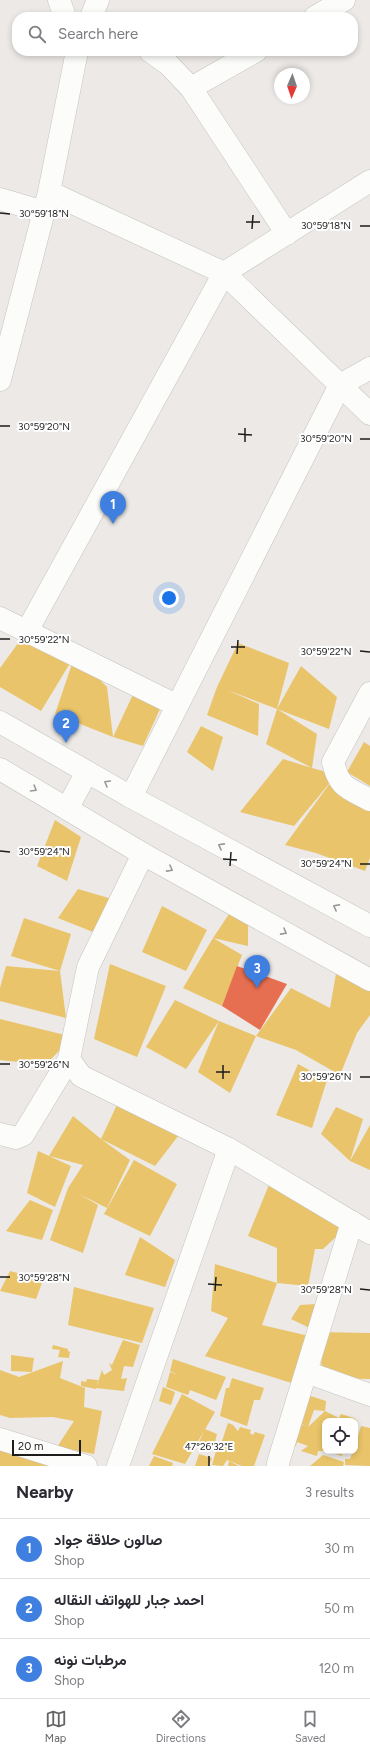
<!DOCTYPE html>
<meta charset="utf-8">
<style>
:root{--surface:#fff;--page:#f2f2f3;--text:#2b2b33;--muted:#7c7c81;--line:#e1e1e2;--accent:#656463}
body{margin:0;font-family:Figtree,Vazirmatn,sans-serif;background:var(--page);color:var(--text)}
.controls{position:absolute;right:12px;bottom:12px;display:grid;overflow:hidden;border-radius:8px;box-shadow:0 2px 6px #0003}
.controls button{width:36px;height:36px;display:grid;place-items:center;padding:0;border:0;border-bottom:1px solid var(--line);background:var(--surface);color:var(--text);font:20px sans-serif}
.compass{position:absolute;left:274px;top:68px;width:36px;height:36px;border-radius:50%;background:var(--surface);box-shadow:0 2px 6px #0003;rotate:182deg}
.scale{position:absolute;left:12px;bottom:10px;width:69px;box-sizing:border-box;padding-left:4px;border:2px solid #1d1d1d;border-top:0;font-size:11px;line-height:14px;white-space:nowrap;color:#1d1d1d;-webkit-text-stroke:3px #fff;paint-order:stroke}
.you{position:absolute;left:169px;top:598px;width:14px;height:14px;margin:-10px;border:3px solid #fff;border-radius:50%;background:#1a73e8;box-shadow:0 0 0 6px #1a73e833}
.badge{display:grid;place-items:center;width:26px;height:26px;border-radius:50%;background:var(--accent);color:#fff;font-size:13px;font-weight:700}
.pin{position:absolute;translate:-50% -33px;filter:drop-shadow(0 1px 2px #0008)}
.pin::after{content:'';position:absolute;top:21px;width:14px;height:12px;background:inherit;clip-path:polygon(0 0,100% 0,50% 100%)}
.list{margin:0;padding:0;list-style:none}
h2{display:flex;justify-content:space-between;align-items:center;height:52px;margin:0;padding:0 16px;font-size:17px}
h2 small{font-size:13px;font-weight:400;color:var(--muted)}
.list li{display:grid;grid-template-columns:26px 1fr auto;gap:12px;align-items:center;box-sizing:border-box;height:60px;padding:0 16px;border-top:1px solid var(--line)}
.list b{display:block;font-size:15px;white-space:nowrap}
.list p{margin:0;font-size:13px;white-space:nowrap;color:var(--muted)}
.list em{font-size:13px;font-style:normal;color:var(--muted)}
.icon{flex:none;width:22px;height:22px;fill:none;stroke:currentColor;stroke-width:2;stroke-linecap:round;stroke-linejoin:round}
.map{position:relative;flex:none;width:370px;height:1466px;overflow:hidden}
.search{position:absolute;background:var(--surface);box-shadow:0 2px 6px #0003;left:12px;right:12px;top:12px;height:44px;display:flex;align-items:center;gap:10px;box-sizing:border-box;padding:0 14px;border-radius:16px;color:var(--muted);font-size:15px}
.sheet{height:232px;background:var(--surface)}
nav{display:flex;justify-content:space-around;align-items:center;box-sizing:border-box;height:56px;border-top:1px solid var(--line);background:var(--surface);font-size:11px;color:var(--muted)}
nav a{display:grid;justify-items:center;gap:2px}
nav .on{color:var(--accent)}
.map>svg:first-child{display:block}
</style>
<div class="map">
<svg width="370" height="1466" viewBox="0 0 370 1466">
<rect width="100%" height="100%" fill="#ece9e6"/>
<path fill="#e9c46a" d="M27,631l48,24 -34,56 -41,-24v-19z
M238,643l51,20 -12,46 -50,-19 32,14 -1,32 -51,-21 10,-28z
M75,655l32,32 6,50 -58,-23z
M301,666l36,31 -8,32 -52,-20z
M137,686l24,21 -18,39 -30,-9z
M277,709l40,25 -5,34 25,7 33,29v54l-5,13 -49,-18 -31,-8 48,-66 -39,47 -54,-14 43,-53 29,9 -46,-24z
M201,726l22,11 -10,34 -26,-19z
M364,742l6,4v40l-23,-14z
M55,820l26,17 -14,44 -30,-15z
M78,889l34,10 -19,33 -35,-14z
M162,906l45,24 -21,41 -44,-19z
M233,908l15,16v22l-35,-8 29,17 -20,51 -39,-18 30,-50z
M24,918l47,16 -11,37 6,47 -66,-17v-13l6,-22 54,5 -49,-15z
M110,964l56,22 -29,71 -43,-18z
M337,968l33,17v30l-13,18 -17,42 -44,-25 -40,-14 35,-48 39,20z
M175,1000l44,21 37,15 -26,57 -32,-21 21,-51 -33,48 -40,-22z
M0,1019l73,18 -28,28 -45,-5z
M298,1064l29,16 -15,48 -36,-13z
M121,1096l61,35 -27,35 -54,-27z
M336,1107l27,12 -13,42 -29,-27z
M73,1116l28,23 29,21 -23,48 -28,-14 19,11 -15,48 -33,-13 18,-52 15,-23 -34,-9z
M370,1125v45l-20,-9z
M38,1151l33,15 -16,41 -28,-14z
M134,1160l43,24 -27,52 -46,-22z
M273,1175l79,47 -29,27h-8l-7,37 -31,-3v-35l-29,-12z
M30,1200l23,10 -11,30 -36,-9z
M140,1237l35,23 -10,27 -40,-12z
M215,1264l62,19 -15,42 47,11 -8,50 -96,-30 23,-38 -17,-7z
M10,1271l33,9 -7,19 -36,-8z
M74,1287l80,21 -12,35 -74,-18z
M317,1304l1,28 -27,-13 9,-14z
M318,1332l52,1v46l-47,-1z
M123,1340l17,5 -7,22 -9,-1 -3,13 6,-1 -3,13 -28,-3 6,-18 2,5 8,-5 -3,-7 3,2z
M53,1345l15,4v2l2,1 -1,6 -11,-1 2,-7 -8,-1z
M11,1355l23,3 -2,14 -21,-1z
M173,1359l53,18 -10,23 -26,-10 -2,5 -22,-8 4,-15 8,3 -8,-4z
M63,1361l-3,17 25,10 -1,19 18,4 -8,43 -37,-7 17,-26 -21,-4 -43,1 -10,-3v-45l19,7z
M232,1378l32,10 -4,12h-6l-7,26 -27,-10 6,-28h3z
M87,1379l11,1 -2,9 -15,-3v-5l5,1z
M163,1387l12,5 -4,13 -12,-4z
M301,1393l25,8 -1,10 -11,-1 -6,17 17,-16 14,7 2,-4 13,4 3,3h-32v30h-7l-1,5 -16,-5 7,-5 -11,-4 -1,4 -9,-3 4,-21 16,4 -15,-5z
M182,1394l33,18 -30,52 -33,-10z
M228,1423l5,2 5,6 2,-4 11,3 -1,3 3,2 2,-3 10,3 -11,31h-12l-15,-6 -4,6 -11,-1 4,-14 3,-1z
M361,1426l9,2v38l-25,-1v-6h5l3,-8h2v-5z
M205,1429l12,5 -3,12 -15,-4z
M0,1448l50,18h-50z
M325,1451h18l-1,5z
M199,1454l13,4 -3,8h-14z
M323,1455l21,7 -1,4h-33z
M154,1456l19,7 -1,3h-23z
M229,1461l10,5h-11z"/>
<path fill="#e76f51" d="M237,966l50,18 -27,46 -38,-24z"/>
<g fill="none" stroke-linecap="round" stroke-linejoin="round">
<g stroke="#c4c3c2" stroke-width="23">
<path id="minor" d="M59,0l6,17
M91,17l7,-17
M315,17l29,-17
M150,51l18,13 23,24 96,146
M191,88l65,-37
M49,192l175,81 146,141
M0,199l44,13
M0,380l49,-188 28,-141
M0,618l176,87
M27,631l197,-358 146,-92
M370,693l-37,69c6,26 15,26 37,38
M131,797l209,-412 30,-17
M143,854l-55,113 -19,92 12,17 148,73
M0,1134l16,4 7,-3 46,-76
M306,1372l64,23
M0,1439l86,27
M118,1466l111,-317 141,84
M278,1466v-3l74,-241"/>
</g>
<g stroke="#c4c3c2" stroke-width="23">
<path id="tertiary" d="M0,722l131,75 239,129
M0,769l143,85 227,126
M67,809l20,-37"/>
</g>
<use href="#minor" stroke="#fcfcfb" stroke-width="22"/>
<use href="#tertiary" stroke="#fcfcfb" stroke-width="22"/>
</g>
<defs><path id="oneway-chevron" d="M-2-3.5L2.5 0L-2 3.5" fill="none" stroke-width="1.6" stroke-linecap="round" stroke-linejoin="round"/></defs>
<g stroke="#989897">
<use href="#oneway-chevron" transform="translate(107 783) rotate(-150)"/>
<use href="#oneway-chevron" transform="translate(34 789) rotate(31)"/>
<use href="#oneway-chevron" transform="translate(221 846) rotate(-152)"/>
<use href="#oneway-chevron" transform="translate(170 869) rotate(29)"/>
<use href="#oneway-chevron" transform="translate(336 907) rotate(-152)"/>
<use href="#oneway-chevron" transform="translate(284 932) rotate(29)"/>
</g>
<path fill="none" stroke="#1d1d1d" stroke-width="1.5" d="M0,213l10,1M246,222h14M360,226h10M252,229l1,-14M0,426h10M238,434l14,1M360,439h10M245,442v-14M0,639h10M231,647h14M360,651l10,1M237,654l1,-14M0,851l10,1M223,859l14,1M360,864h10M230,866l1,-14M0,1064h10M216,1072h14M360,1077h10M223,1079v-14M0,1277h10M208,1284l14,1M360,1289l10,1M215,1291l1,-14M209,1466v-10"/>
<g font-size="10" text-anchor="middle" fill="#1d1d1d" stroke="#fff" stroke-width="4" stroke-linejoin="round" paint-order="stroke">
<text x="44" y="217">30°59'18"N</text>
<text x="326" y="229">30°59'18"N</text>
<text x="44" y="430">30°59'20"N</text>
<text x="326" y="442">30°59'20"N</text>
<text x="44" y="643">30°59'22"N</text>
<text x="326" y="655">30°59'22"N</text>
<text x="44" y="855">30°59'24"N</text>
<text x="326" y="867">30°59'24"N</text>
<text x="44" y="1068">30°59'26"N</text>
<text x="326" y="1080">30°59'26"N</text>
<text x="44" y="1281">30°59'28"N</text>
<text x="326" y="1293">30°59'28"N</text>
<text x="209" y="1450">47°26'32"E</text>
</g>
</svg>
<div class="controls">
<button><svg class="icon" aria-label="locate" viewBox="0 0 24 24"><circle cx="12" cy="12" r="6"/><path d="M12 2v4M12 18v4M2 12h4M18 12h4"/></svg></button>
</div>
<svg class="compass" viewBox="-18 -18 36 36"><path d="M0-13l5 13h-10z" fill="#e53935"/><path d="M0 13l5-13h-10z" fill="#7c7c81"/></svg>
<div class="scale">20 m</div>
<div class="you"></div>
<div class="pin badge" style="left:113px;top:524px;background:#3f7fe0">1</div>
<div class="pin badge" style="left:66px;top:743px;background:#3f7fe0">2</div>
<div class="pin badge" style="left:257px;top:988px;background:#3f7fe0">3</div>
<div class="search"><svg class="icon" aria-label="search" viewBox="0 0 24 24"><circle cx="10" cy="10" r="6"/><path d="M15 15l6 6"/></svg>Search here</div>
</div>
<section class="sheet">
<h2>Nearby<small>3 results</small></h2>
<ul class="list">
<li><span class="badge" style="background:#3f7fe0">1</span><div><b>صالون حلاقة جواد</b><p>Shop</p></div><em>30 m</em></li>
<li><span class="badge" style="background:#3f7fe0">2</span><div><b>احمد جبار للهواتف النقاله</b><p>Shop</p></div><em>50 m</em></li>
<li><span class="badge" style="background:#3f7fe0">3</span><div><b>مرطبات نونه</b><p>Shop</p></div><em>120 m</em></li>
</ul>
</section>
<nav>
<a class="on"><svg class="icon" aria-label="map" viewBox="0 0 24 24"><path d="M3 6l6-2 6 2 6-2v14l-6 2-6-2-6 2zM9 4v14M15 6v14"/></svg>Map</a>
<a><svg class="icon" aria-label="directions" viewBox="0 0 24 24"><path d="M12 3l9 9-9 9-9-9zM9 14v-3h6M13 9l2 2-2 2"/></svg>Directions</a>
<a><svg class="icon" aria-label="saved" viewBox="0 0 24 24"><path d="M7 4h10v16l-5-4-5 4z"/></svg>Saved</a>
</nav>
